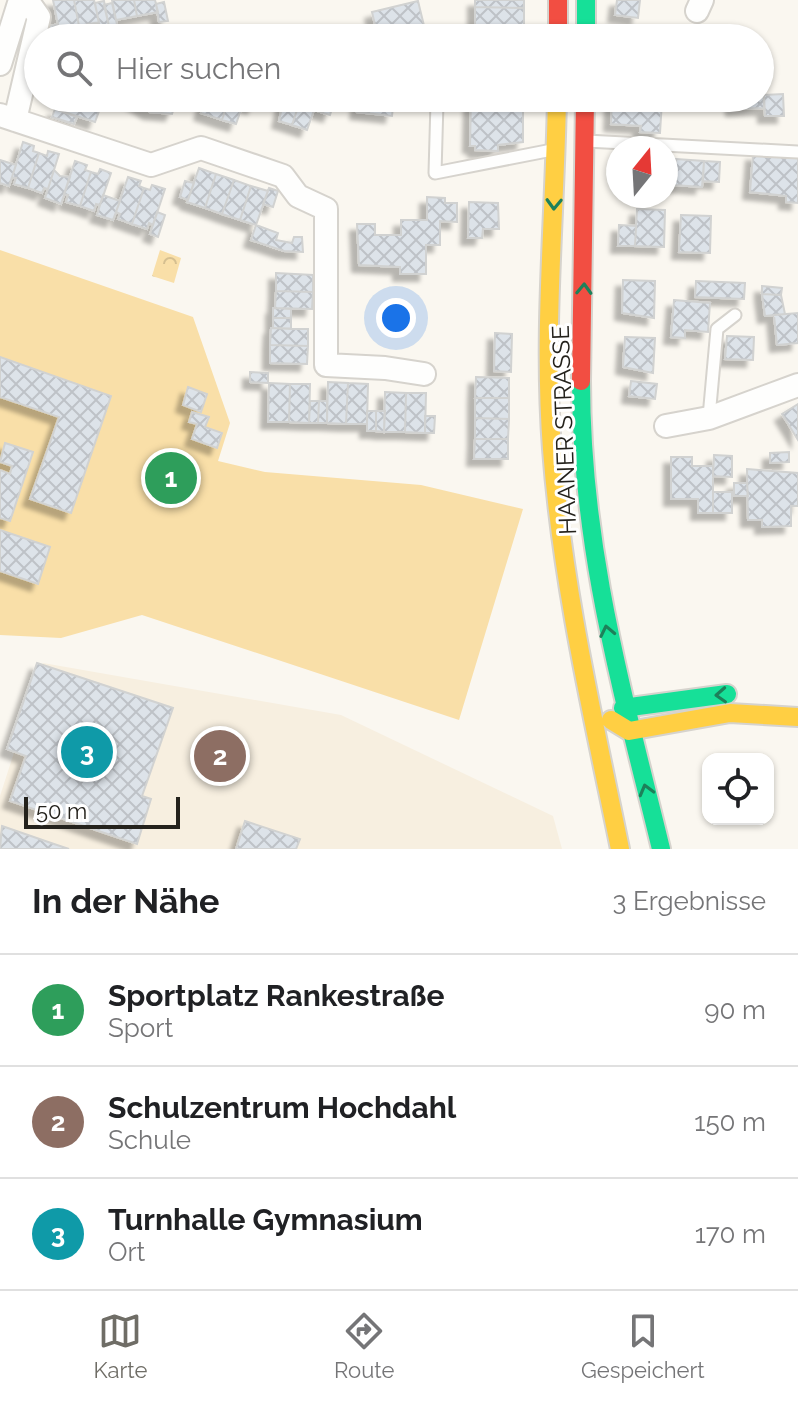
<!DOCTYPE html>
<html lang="de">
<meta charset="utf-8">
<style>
:root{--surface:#fff;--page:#f6f6f6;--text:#202124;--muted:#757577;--line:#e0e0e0;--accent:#6f6d66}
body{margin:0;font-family:Raleway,sans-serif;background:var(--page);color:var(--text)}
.controls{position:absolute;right:24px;bottom:24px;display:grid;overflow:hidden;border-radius:16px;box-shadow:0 2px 6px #0004}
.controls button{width:72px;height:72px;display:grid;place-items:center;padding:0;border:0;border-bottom:2px solid var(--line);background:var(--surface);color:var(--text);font:40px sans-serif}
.compass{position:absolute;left:606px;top:136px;width:72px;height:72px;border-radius:50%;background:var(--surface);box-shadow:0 2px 6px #0004;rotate:18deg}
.scale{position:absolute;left:24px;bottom:20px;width:156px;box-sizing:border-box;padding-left:8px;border:4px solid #24221c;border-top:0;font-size:22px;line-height:28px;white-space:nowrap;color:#24221c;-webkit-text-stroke:6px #fff;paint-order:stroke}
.you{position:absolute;left:396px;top:318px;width:28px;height:28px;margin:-20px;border:6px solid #fff;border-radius:50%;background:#1a73e8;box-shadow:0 0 0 12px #1a73e833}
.badge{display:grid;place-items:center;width:52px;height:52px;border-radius:50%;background:var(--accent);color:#fff;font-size:26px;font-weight:700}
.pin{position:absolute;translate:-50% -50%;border:4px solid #fff;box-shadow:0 2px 8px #0006}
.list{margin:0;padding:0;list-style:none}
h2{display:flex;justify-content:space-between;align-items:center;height:104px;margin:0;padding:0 32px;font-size:34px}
h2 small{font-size:26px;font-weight:400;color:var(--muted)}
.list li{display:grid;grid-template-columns:52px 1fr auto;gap:24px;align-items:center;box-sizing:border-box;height:112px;padding:0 32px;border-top:2px solid var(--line)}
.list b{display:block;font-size:30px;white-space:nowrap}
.list p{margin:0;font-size:26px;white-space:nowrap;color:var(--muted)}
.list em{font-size:26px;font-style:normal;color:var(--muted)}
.icon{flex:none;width:44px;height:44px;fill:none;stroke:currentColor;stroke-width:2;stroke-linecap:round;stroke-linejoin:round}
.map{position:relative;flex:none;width:798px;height:849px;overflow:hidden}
.search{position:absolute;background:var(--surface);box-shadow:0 2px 6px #0004;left:24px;right:24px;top:24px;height:88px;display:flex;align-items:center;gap:20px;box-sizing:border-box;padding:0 28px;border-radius:44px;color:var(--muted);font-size:30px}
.sheet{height:440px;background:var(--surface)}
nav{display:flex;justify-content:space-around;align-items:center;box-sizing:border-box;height:112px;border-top:2px solid var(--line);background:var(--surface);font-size:22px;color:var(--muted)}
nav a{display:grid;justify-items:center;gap:4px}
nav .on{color:var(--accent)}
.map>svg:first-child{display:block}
</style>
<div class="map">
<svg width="798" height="849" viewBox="0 0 798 849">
<defs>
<pattern id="park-crowns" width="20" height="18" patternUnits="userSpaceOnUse" patternTransform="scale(2)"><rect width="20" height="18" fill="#f9dfa8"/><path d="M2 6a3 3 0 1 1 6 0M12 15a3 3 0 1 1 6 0" fill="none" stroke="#d5bf90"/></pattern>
<pattern id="building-cross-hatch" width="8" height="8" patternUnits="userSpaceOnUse" patternTransform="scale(2)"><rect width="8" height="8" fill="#dde3e9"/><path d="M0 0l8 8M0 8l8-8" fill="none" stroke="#bec2c7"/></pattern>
<filter id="shadow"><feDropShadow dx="-7" dy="7" stdDeviation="2" flood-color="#0004"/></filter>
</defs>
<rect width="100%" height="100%" fill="#faf7f0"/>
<path fill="#f7efe0" d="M43,663l298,52 212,101 9,33h-562v-53z"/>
<path fill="url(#park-crowns)" d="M160,250l21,8 -7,25 -22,-7z"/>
<path fill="#f9dfa8" d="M0,250l193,67 37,106 -12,38 47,11 156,13 102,24 -64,211 -317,-105 -81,23 -61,-3z"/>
<path fill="url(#building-cross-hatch)" stroke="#d1d2d1" stroke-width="2" filter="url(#shadow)" d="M53,0h21l5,26 -20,4z
M74,0h20l5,22 -20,4z
M112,0h22l3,16 -21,4z
M134,0h21l3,12 -21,4z
M475,0h49v8l-49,-1z
M617,0h23l-2,18 -23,-3z
M104,1l6,31 -9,2 -6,-31z
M418,1l9,37h-49l-6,-26z
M164,2l4,19 -9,1 -3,-18z
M112,3l7,30 -8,2 -7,-30z
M475,7l49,1v30h-49z
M58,24l2,14h-13l2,-12z
M443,28l2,10h-18l-2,-6z
M633,28h14v10h-23l9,-1z
M647,28h14v10h-14z
M760,76h3l1,32 -31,1 -1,-11h28z
M783,94l1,22h-19l-1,-21z
M68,98l34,5 -7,19 -31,-10z
M133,98h22l-5,14 -18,-11z
M155,98h22l-5,16 -22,-2z
M215,98h14l-7,22 -21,-7 4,-13 9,3z
M229,98h28l-3,9 -11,-3 -7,20 -14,-4z
M284,98h17l-9,27 -13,-4z
M301,98h27l-5,15 -9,-3 -7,20 -15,-5z
M328,98h7l-5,17 -7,-2z
M359,98h35l-2,18 -35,-4z
M471,98h52v44l-25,3v6l-23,-1v-4h-5z
M612,98l50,3 -2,32 -20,-1 1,-6 -30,-2z
M55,109l22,8 -3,7 -22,-7z
M23,142l11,4 -1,5 6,2 -11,35 -14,-4 2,-6 -4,-1z
M48,151l11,3 -11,35 -4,-1 -2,5 -14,-5 11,-35 8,3z
M753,154l45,4v45l-12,-1v-6l-36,-4z
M676,159l28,2 -2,26 -28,-2z
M0,160l16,5 -7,21 -9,-3z
M75,161l12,4 -2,5 6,2 -11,34 -14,-4 2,-7 -4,-1z
M704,161l16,1 -1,20 -16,-1z
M199,168l17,6 -11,34 -18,-6z
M100,169l11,4 -11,32 -4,-1 -2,7 -14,-5 11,-34 7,2z
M54,170l6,6 10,1 -9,27 -16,-6z
M216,174l18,6 -12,34 -17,-6z
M128,177l13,4 -2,5 5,2 -12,36 -14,-5 2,-5 -4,-2z
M234,180l17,6 -11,34 -18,-6z
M185,181l9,2 -6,17 -8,-3z
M152,185l13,4 -12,36 -4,-2 -2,6 -15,-5 12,-36 6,2z
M251,186l17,5 -12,34 -16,-5z
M269,188l9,3 -5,16 -10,-3z
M103,195l17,6 -7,19 -16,-5z
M427,197l18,1v5h12v19l-17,-1v24h-14v29h-26v-7l-41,-2 -2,-41h18v11h26v-15h26z
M469,202l29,1 1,26h-16l-1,9h-14z
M637,209l28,1 -1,37 -29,-1z
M157,212l8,3 -7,22 -8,-3z
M681,215l30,1 -1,37 -31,-1z
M256,225l22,8 -2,7 16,3 2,-6h8l1,15 -19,-1 -33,-11z
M619,225l17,1 -1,20h-17z
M276,273l37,2v17l-37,-1z
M623,280l32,1 -1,37 -32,-5z
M696,281l49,2 -1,16 -49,-2z
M762,286l20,2 -1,7 -19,-1z
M276,291l37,1 -1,17 -37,-1z
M762,294l19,1 4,19 -20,2z
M674,300l36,3 -2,29 -23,-2v8l-14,-1z
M273,308l18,1v9h-18z
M798,313v30l-21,2 -3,-30z
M273,318h18v11l-18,-1z
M271,328l37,1v17l-38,-1z
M495,333l17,1 -1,38 -17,-1z
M727,336l27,1 -1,23 -28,-1z
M625,337l30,1 -2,35 -30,-6z
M270,345l38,1 -1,18 -37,-1z
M0,357l111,39 -40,117 -41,-14 29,-82 -59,-20z
M250,372l18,1v10l-18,-1z
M476,377l33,1v20h-34z
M631,381l26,3 -2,15 -26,-3z
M328,382l20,1 -2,41 -19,-1z
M269,383l21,1 -1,38h-21z
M348,383l20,1 -1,40h-21z
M290,384h20l-1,39 -20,-1z
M188,387l19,7 -6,18 -18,-7z
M385,392l21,1 -1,39h-21z
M406,393h20l-1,40 -20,-1z
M475,398h34v21l-34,-1z
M310,401h9l-1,22h-9z
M319,401h8v22h-9z
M798,404v36l-16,-26z
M367,411h9v20h-9z
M376,411h9l-1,21 -8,-1z
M192,412l17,5 -4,10 17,6 -5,15 -25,-9 5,-15 -8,-2z
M425,416h10l-1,17h-9z
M475,418l34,1 -1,20h-33z
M475,439h33v20h-34z
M5,443l28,9 -23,69 -10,-3v-48l10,4 2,-8 -12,-4z
M789,452v10l-19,1v-10z
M714,455l18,1v21l-19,-1z
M671,457h21v9h21v47h-15v-14h-27z
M747,469l51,4v33h-7v20l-29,1v-7h-14z
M734,483h13l1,13h-14z
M713,492h19v21h-19z
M0,530l50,17 -12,37 -38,-13z
M37,663l136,45 -31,88 9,3 -14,45 -127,-43 16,-45 -19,-7z
M245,821l55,18 -4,10h-60z
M2,826l52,18 15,5h-69z"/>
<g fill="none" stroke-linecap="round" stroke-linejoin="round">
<g stroke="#d6d3cd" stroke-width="15">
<path id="lane" d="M437,102l-2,71 117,-23
M586,141l212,11
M709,417l8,-88 18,-14"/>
</g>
<g stroke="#d6d3cd" stroke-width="26">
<path id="street" d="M697,11l5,-11
M0,64l20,-64
M0,115l151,50 50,-17 82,28 15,20 28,13v156l59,3 39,6
M15,120l24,-103 -12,-17
M666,426l43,-8 89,-33"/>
</g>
<g stroke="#d6d3cd" stroke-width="22">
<path id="fast" d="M586,0v38
M581,381c0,167 41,308 80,468
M623,708l104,-14"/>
</g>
<g stroke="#d6d3cd" stroke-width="22">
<path id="slow" d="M557,98c-2,117 -14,234 -5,351 10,135 41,268 68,400
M611,720l18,11 101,-18 68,4"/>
</g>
<g stroke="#d6d3cd" stroke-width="22">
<path id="jam" d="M558,0v38
M581,381l4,-283"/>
</g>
<use href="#lane" stroke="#fefefd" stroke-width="11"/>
<use href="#street" stroke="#fefefd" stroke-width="22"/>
<use href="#fast" stroke="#16e098" stroke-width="18"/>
<use href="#slow" stroke="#ffcf43" stroke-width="18"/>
<use href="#jam" stroke="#f24e42" stroke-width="18"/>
</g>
<defs><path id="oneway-chevron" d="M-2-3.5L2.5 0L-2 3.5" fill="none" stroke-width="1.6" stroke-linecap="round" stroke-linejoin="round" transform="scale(2)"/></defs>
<g stroke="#1d815a">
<use href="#oneway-chevron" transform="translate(554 204) rotate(92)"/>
<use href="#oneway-chevron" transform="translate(584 289) rotate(-88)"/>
<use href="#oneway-chevron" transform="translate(607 631) rotate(-102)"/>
<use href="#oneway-chevron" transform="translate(721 695) rotate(177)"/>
<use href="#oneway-chevron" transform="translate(646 790) rotate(-105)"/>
</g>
<g text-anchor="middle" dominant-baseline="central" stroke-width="6" stroke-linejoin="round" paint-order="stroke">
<g font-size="24" fill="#24221c" stroke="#fff">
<text transform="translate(564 430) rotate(-92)">HAANER STRASSE</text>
</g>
</g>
</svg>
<div class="controls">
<button><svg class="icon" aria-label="locate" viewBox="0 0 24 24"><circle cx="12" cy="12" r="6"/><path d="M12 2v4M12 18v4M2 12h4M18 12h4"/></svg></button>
</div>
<svg class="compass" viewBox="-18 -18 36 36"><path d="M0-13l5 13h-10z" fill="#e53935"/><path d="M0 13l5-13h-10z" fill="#757577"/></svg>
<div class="scale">50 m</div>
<div class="you"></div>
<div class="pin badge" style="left:171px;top:478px;background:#2e9e5b">1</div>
<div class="pin badge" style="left:220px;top:756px;background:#8d6e63">2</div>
<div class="pin badge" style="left:87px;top:752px;background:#0f9aa8">3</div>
<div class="search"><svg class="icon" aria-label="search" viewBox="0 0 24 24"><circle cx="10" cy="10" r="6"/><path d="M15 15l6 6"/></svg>Hier suchen</div>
</div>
<section class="sheet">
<h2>In der Nähe<small>3 Ergebnisse</small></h2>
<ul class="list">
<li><span class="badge" style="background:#2e9e5b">1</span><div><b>Sportplatz Rankestraße</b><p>Sport</p></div><em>90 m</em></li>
<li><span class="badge" style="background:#8d6e63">2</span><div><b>Schulzentrum Hochdahl</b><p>Schule</p></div><em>150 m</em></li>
<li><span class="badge" style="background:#0f9aa8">3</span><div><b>Turnhalle Gymnasium</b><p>Ort</p></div><em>170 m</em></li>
</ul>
</section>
<nav>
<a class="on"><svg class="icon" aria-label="map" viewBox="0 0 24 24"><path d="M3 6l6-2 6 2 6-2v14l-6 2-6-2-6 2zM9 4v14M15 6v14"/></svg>Karte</a>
<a><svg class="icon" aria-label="directions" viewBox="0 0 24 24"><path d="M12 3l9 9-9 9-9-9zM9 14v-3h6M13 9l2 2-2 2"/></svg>Route</a>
<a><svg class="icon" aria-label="saved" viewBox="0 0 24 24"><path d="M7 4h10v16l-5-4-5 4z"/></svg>Gespeichert</a>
</nav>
